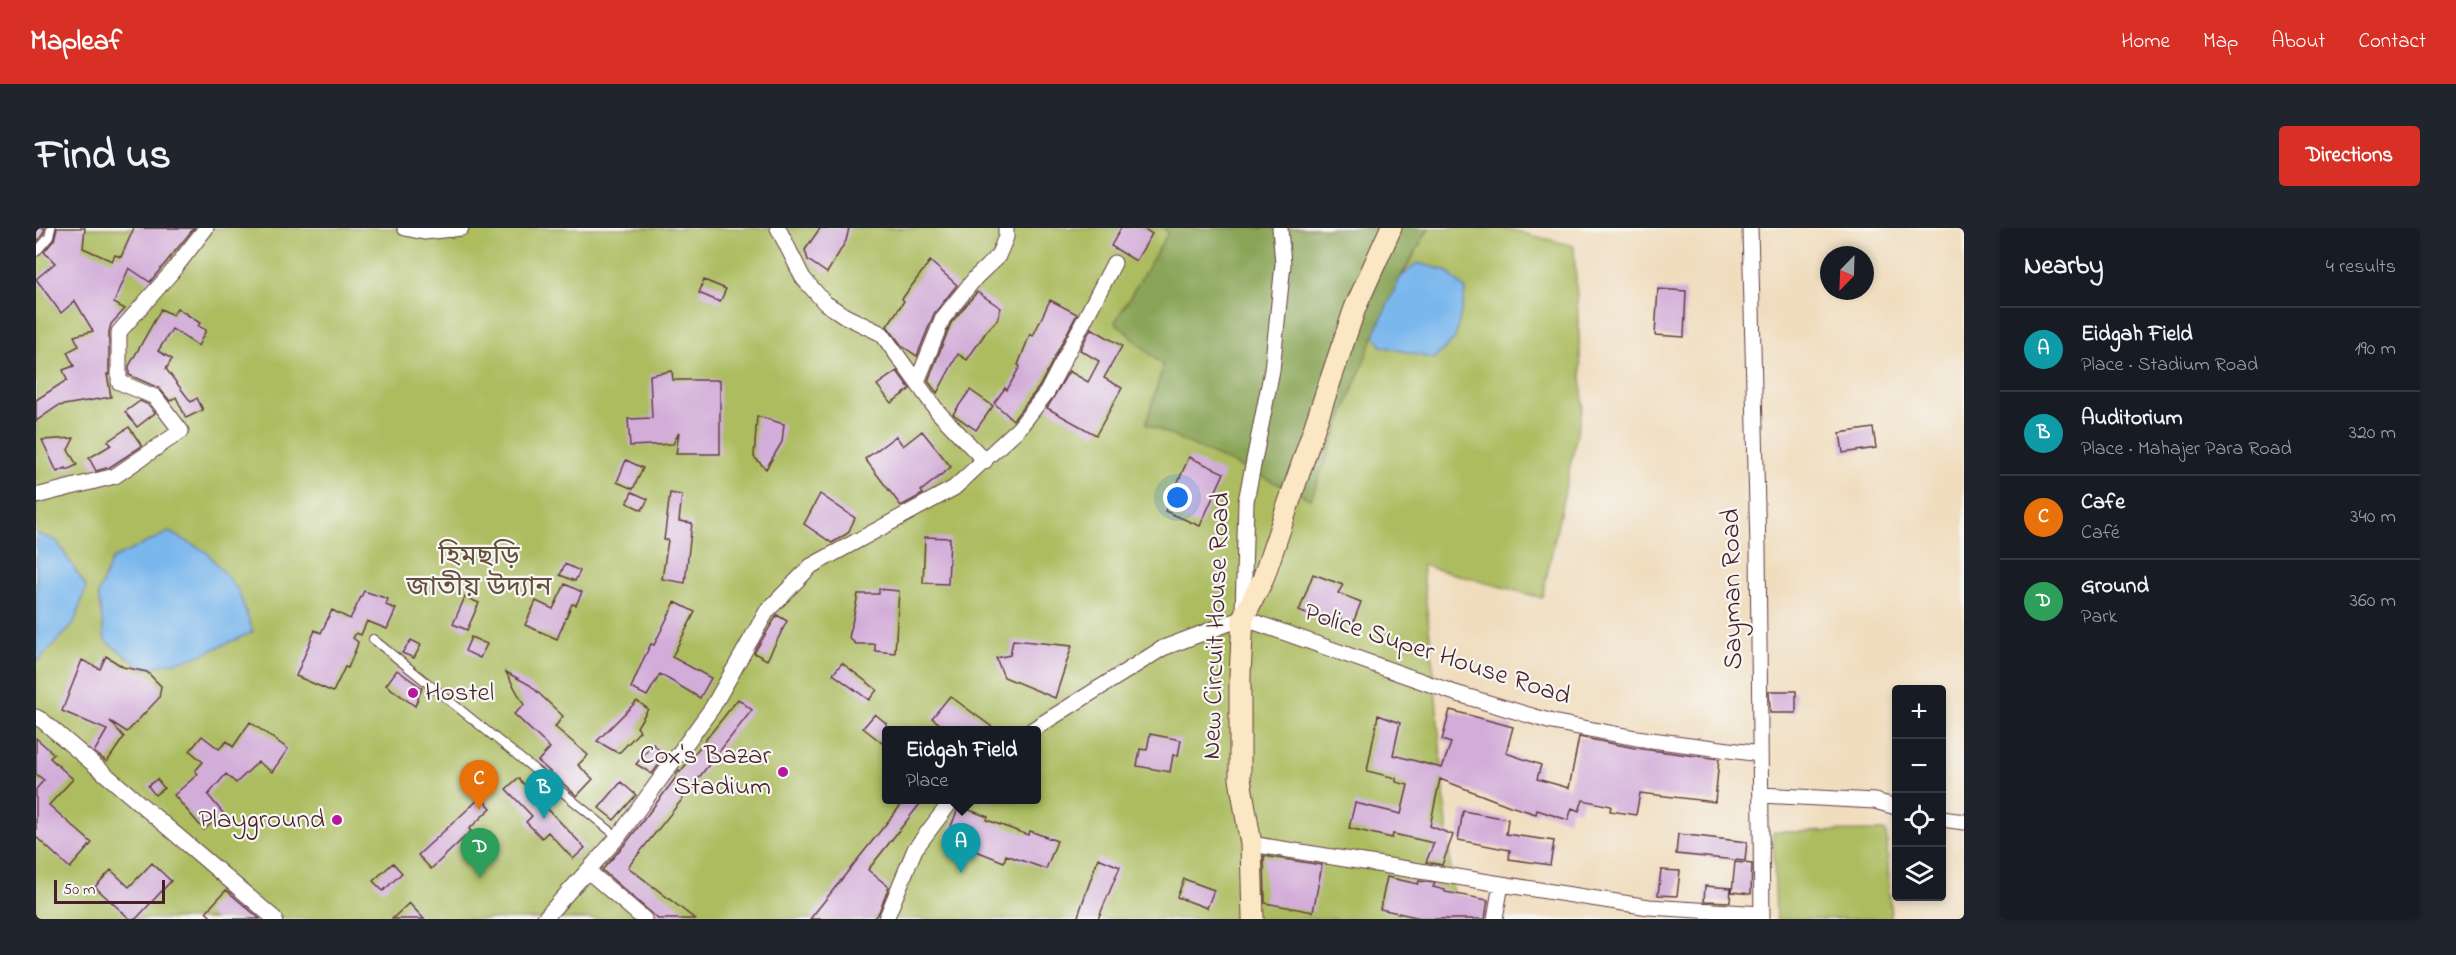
<!DOCTYPE html>
<meta charset="utf-8">
<style>
:root{--surface:#171b24;--page:#20242c;--text:#f1f3f6;--muted:#9ea1a6;--line:#363941;--accent:#d93025}
body{margin:0;font-family:"Indie Flower","Noto Sans Bengali",sans-serif;background:var(--page);color:var(--text)}
.controls{position:absolute;right:18px;bottom:18px;display:grid;overflow:hidden;border-radius:6px;box-shadow:0 3px 9px #0003}
.controls button{width:54px;height:54px;display:grid;place-items:center;padding:0;border:0;border-bottom:2px solid var(--line);background:var(--surface);color:var(--text);font:30px sans-serif}
.compass{position:absolute;left:1784px;top:18px;width:54px;height:54px;border-radius:50%;background:var(--surface);box-shadow:0 3px 9px #0003;rotate:203deg}
.scale{position:absolute;left:18px;bottom:15px;width:111px;box-sizing:border-box;padding-left:6px;border:3px solid #4a1f2b;border-top:0;font-size:16px;line-height:21px;white-space:nowrap;color:#4a1f2b;-webkit-text-stroke:4px #f6f6f2;paint-order:stroke}
.you{position:absolute;left:1142px;top:270px;width:21px;height:21px;margin:-15px;border:4px solid #fff;border-radius:50%;background:#1a73e8;box-shadow:0 0 0 9px #1a73e833}
.badge{display:grid;place-items:center;width:39px;height:39px;border-radius:50%;background:var(--accent);color:#fff;font-size:20px;font-weight:700}
.pin{position:absolute;translate:-50% -50px;filter:drop-shadow(0 2px 3px #0008)}
.pin::after{content:'';position:absolute;top:32px;width:21px;height:18px;background:inherit;clip-path:polygon(0 0,100% 0,50% 100%)}
.popup{position:absolute;left:846px;top:498px;width:159px;height:78px;box-sizing:border-box;display:grid;place-content:center;border-radius:6px;background:var(--surface);filter:drop-shadow(0 2px 4px #0005);font-size:20px;white-space:nowrap;color:var(--muted)}
.popup b{font-size:22px;color:var(--text)}
.popup::after{content:'';position:absolute;left:50%;top:100%;margin-left:-12px;border:12px solid transparent;border-top-color:var(--surface)}
.list{margin:0;padding:0;list-style:none}
h2{display:flex;justify-content:space-between;align-items:center;height:78px;margin:0;padding:0 24px;font-size:26px}
h2 small{font-size:20px;font-weight:400;color:var(--muted)}
.list li{display:grid;grid-template-columns:39px 1fr auto;gap:18px;align-items:center;box-sizing:border-box;height:84px;padding:0 24px;border-top:2px solid var(--line)}
.list b{display:block;font-size:22px;white-space:nowrap}
.list p{margin:0;font-size:20px;white-space:nowrap;color:var(--muted)}
.list em{font-size:20px;font-style:normal;color:var(--muted)}
.icon{flex:none;width:33px;height:33px;fill:none;stroke:currentColor;stroke-width:2;stroke-linecap:round;stroke-linejoin:round}
.map{position:relative;flex:none;width:1928px;height:691px;overflow:hidden;border-radius:6px}
header{display:flex;align-items:center;gap:36px;box-sizing:border-box;height:84px;padding:0 30px;background:var(--accent);color:#fff}
header strong{font-size:28px}
nav{display:flex;gap:33px;margin-inline-start:auto;font-size:21px}
.intro{display:flex;align-items:center;justify-content:space-between;box-sizing:border-box;height:144px;padding:0 36px}
h1{margin:0;font-size:42px}
.button{padding:15px 27px;border-radius:6px;background:var(--accent);color:#fff;font-size:21px;font-weight:700}
main{display:flex;gap:36px;padding:0 36px}
aside{flex:1;background:var(--surface);border-radius:6px;box-shadow:0 3px 9px #0003}
.map>svg:first-child{display:block}
</style>
<header>
<strong>Mapleaf</strong>
<nav><a>Home</a><a>Map</a><a>About</a><a>Contact</a></nav>
</header>
<div class="intro"><h1>Find us</h1><a class="button">Directions</a></div>
<main>
<div class="map">
<svg width="1928" height="691" viewBox="0 0 1928 691">
<rect width="100%" height="100%" fill="#f6f6f2"/>
<filter id="ink" filterUnits="userSpaceOnUse"><feTurbulence type="fractalNoise" baseFrequency=".0167" numOctaves="2"/><feDisplacementMap in="SourceGraphic" scale="12" xChannelSelector="R" yChannelSelector="G"/><feConvolveMatrix kernelMatrix="1 2 1 2 8 2 1 2 1" color-interpolation-filters="sRGB"/></filter>
<filter id="wash" filterUnits="userSpaceOnUse"><feTurbulence type="fractalNoise" baseFrequency=".008" numOctaves="4" result="noise"/><feDisplacementMap in="SourceGraphic" scale="24" xChannelSelector="R" yChannelSelector="G"/><feGaussianBlur stdDeviation="1.35" result="paint"/><feColorMatrix in="noise" values="0 0 0 0 0 0 0 0 0 0 0 0 0 0 0 0 0 1.4 0 .05"/><feComposite in="paint" operator="in"/></filter>
<g filter="url(#wash)">
<rect width="100%" height="100%" fill="#f0ddbe"/>
<path fill="#acbc5f" stroke="#7b6e45" stroke-width="1.5" fill-rule="evenodd" d="M0,0h1349l7,66 37,-66h75l70,18 9,160 -41,192 -120,-33 12,110 21,244h-1419zM850,502h150v70h-150z
M1850,603l5,88h-115l-3,-87z"/>
<path fill="#89a456" stroke="#6a6240" stroke-width="1.5" d="M1127,0h266l-29,50 -26,57 -63,164 -165,-75 17,-58 -48,-44 53,-89z"/>
<path fill="#7ab7ed" stroke="#626b8c" stroke-width="1.5" d="M1381,35l28,7 21,20 -11,48 -21,21 -52,-13 -8,-11 26,-57z
M133,304l38,20 31,38 15,42 -60,26 -50,11 -38,-29 -7,-46 14,-35z
M0,305l21,8 29,46 -12,37 -38,39z"/>
<g id="blocks">
<path fill="#d3add9" d="M0,0h9l-2,6 -7,9z
M21,0h28l-2,20 29,13 3,-6 6,2 13,-29h60l-44,54 -21,-14 -15,35 11,6 -14,15 -2,8v43l-2,-1 4,23 -53,9 -22,15v-21l31,-20 -4,-10 11,-4 -7,-14 12,-6 -5,-10 19,-5 -18,-30 -14,12 -25,-34 19,-16 -11,-11 10,-12z
M784,0h29l-3,13 -19,32 -19,-13 -3,-10z
M1085,0h22l9,6 -16,27 -25,-15z
M894,33l27,24 -23,29 -17,42 -15,-10 -15,-20 17,-25 -2,-2z
M668,52l22,9 -6,13 -21,-9z
M1622,61l28,2 -2,46 -29,-2z
M941,64l24,16 -4,12 -11,12 -19,28 -9,-6 -21,39 -9,-12 23,-58z
M1014,72l27,14 -38,73 -26,33 -19,-17 11,-15 2,2 13,-24 -2,-1 12,-31 3,2z
M141,80l23,15 -2,3 8,4 -8,16 -26,-17 -14,22 14,8 -6,10 25,33 6,-4 6,12 -17,8 -10,-21 -6,4 -11,-13 -30,-13v-9l32,-57 12,6z
M1055,100l31,18 -18,32 18,10 -26,47 -49,-27 22,-37 19,11 11,-21 -19,-11z
M636,143l1,9h47v74h-44l3,-22 -6,12 -43,2 -2,-27 24,-1 -2,-43z
M861,143l13,18 -19,14 -14,-18z
M934,162l23,16 -17,24 -23,-16z
M104,173l9,4 6,8 -18,14 -12,-15z
M721,188l27,8 -2,18 -16,27 -12,-12z
M93,199l13,19 -32,21 -14,4 -7,-13 22,-13 -3,-4z
M1837,200l3,20 -33,5 -3,-20z
M886,203l29,36 -30,24 2,3 -22,12 -36,-47 31,-23 7,10z
M38,210l-6,12 9,15 -10,5 -1,-2 -9,4 -15,-32z
M1153,229l35,16 -24,53 -35,-15z
M590,232l17,8 -10,21 -16,-7z
M596,264l16,7 -6,11 -15,-7z
M634,265l12,2 -3,26 13,2 -7,60 -23,-4 6,-39h-4z
M784,266l35,24 -7,15 -16,10 -28,-19z
M889,309l25,1 -2,46 -25,-1z
M529,336l15,7 -5,10 -15,-6z
M1277,346l30,11 -5,8 23,9 -8,21 -18,-6 -3,7 -33,-13z
M529,356l17,8 -6,13 -4,-1 -15,35 -32,-14 11,-24 17,8z
M843,361l20,2 -4,62 -20,-2v-7h-19l-7,-6 9,-44h21z
M328,363l24,8 -2,6 10,4 -9,20 -20,-8 -6,14 -5,-2 -3,5 5,4 -1,4 -9,22 -3,-1 -12,25 -37,-16 19,-46 6,3 11,-23 18,9z
M429,369l14,6 -12,27 -14,-6z
M639,374l20,10 -23,45 39,21 -11,20 -40,-24 -13,22 -16,-8 13,-30 7,-14 3,1z
M741,387l10,6 -20,39 -13,-7z
M435,409l16,7 -7,14 -15,-7z
M375,412l10,5 -7,13 -12,-5z
M977,412l59,6 -17,52 -51,-21 -8,-19 14,-3z
M70,428l17,11 24,5 14,14 -2,12 -32,34 -17,-11 14,16 -17,25 -13,-10 13,-22 -45,-19 20,-51 18,9z
M806,435l35,27 -8,10 -36,-26z
M361,442l25,18 -7,18 -29,-21z
M470,444l24,13 33,31 -8,11 33,28 -10,10 15,14 -16,17 -39,-35 12,-13 -36,-34 10,-9z
M1733,463h27v22h-26z
M914,468l46,34h-48l-16,-12z
M702,471l14,11 -59,75 2,2 -6,6 -1,-1 -60,75 67,52h-37l-56,-49 24,-27 48,-63 5,-10 1,2z
M601,473l11,8 -11,18 3,4 -20,21h-4l-19,-11z
M1414,482l63,17 -7,26 35,12 -4,14 32,9 10,-51 56,11 84,11 -4,43 -75,-9 -4,22 -26,-4 1,-5 -28,-6 -4,11 -7,-3 -4,12 -31,-10 -1,4 -26,-8 -70,-27 -10,47 23,9 -11,30 -16,-3 8,-19 -41,-9 -1,4 -43,-10 6,-25 46,11 7,-29 -12,-3v-4l-29,-7 11,-56 22,8 -7,32 49,13 9,-25 -9,-3z
M839,486l11,9v23l-23,-18z
M214,494l38,27 -16,23 -14,-10 -22,21 -10,-9 -18,21 15,18 -19,17 -30,-35 24,-21 -3,-3 8,-9 -13,-11 12,-15 17,13 8,-8 6,6z
M1114,506l31,6 -3,16 -5,-1 -3,17 -33,-6 3,-17 7,1z
M0,510l18,16 -4,4 23,21 -24,26 43,38 -22,25 -34,-31v-48l8,-9 -8,-6z
M617,516l12,12 -13,18 -16,-10z
M482,550l67,70 -12,11 -25,-27 -6,6 -16,-16 6,-6 -26,-27z
M121,551l7,9 -9,7 -7,-9z
M585,554l15,13 -22,25 -15,-12z
M445,569l10,11 -22,21 2,2 -40,38 -13,-14z
M869,572h18l-55,70 21,17 -10,25 -6,7h-63z
M923,578l29,11 -1,3 41,15 2,-4 27,10 -11,28 -40,-14 -2,7 -58,-23z
M1427,583l45,8 -2,15 48,7 -4,24 -41,-6 1,-9 -52,-10z
M1642,606l69,8 -2,19 -69,-7z
M1228,628l58,9 -9,47 -48,-9z
M1062,630l22,9 -22,52h-21z
M1699,634l17,2 -1,30 -19,-2z
M116,635l19,18 -35,38h-6l-35,-32 16,-17 18,17z
M357,635l9,10 -19,18 -10,-10z
M1625,642l19,1 -3,25 -19,-1z
M1351,649l31,7 1,-3 16,2 -2,4 12,3v2l43,8 -3,19h-60l-45,-10z
M1148,651l30,11 -7,18 -30,-11z
M1669,658l26,2 -1,14 -26,-1z
M190,662l34,29h-47l-7,-7z
M373,675l15,16h-32z"/>
</g>
</g>
<g filter="url(#ink)">
<use href="#blocks" fill-opacity="0" stroke="#633c41" stroke-width="1.5"/>
<g fill="none" stroke-linecap="round" stroke-linejoin="round">
<g stroke="#633c41" stroke-width="10">
<path id="lane" d="M0,24l13,-15 2,-9
M337,411l245,198"/>
</g>
<g stroke="#633c41" stroke-width="17">
<path id="street" d="M369,0l19,4 37,-4
M742,0l25,50 22,25 20,13 37,18 56,78 47,49
M1714,0l8,320 4,371
M881,154l26,-64 33,-41 22,-21 8,-19v-9
M0,268l79,-20 66,-45 -26,-34 -36,-15v-50l52,-59 35,-45
M1207,387l3,-114 26,-131 11,-106 -3,-36
M1207,390l212,75 97,29 84,16 124,16
M0,489l7,4 232,198
M996,502l131,-82 80,-30
M1725,567l114,6 21,6
M1906,591l22,3
M1215,616l250,40 -6,35
M552,643l56,48
M1465,656l148,23 113,7
M508,691l74,-82 94,-129 55,-97 44,-45 143,-78 65,-60 28,-36 67,-129
M850,691l29,-70 37,-49"/>
</g>
<g stroke="#633c41" stroke-width="23">
<path id="secondary" d="M1217,691l-2,-75 -11,-65v-104l3,-57 20,-39 92,-271 36,-80"/>
</g>
<use href="#lane" stroke="#fff" stroke-width="8"/>
<use href="#street" stroke="#fff" stroke-width="15"/>
<use href="#secondary" stroke="#fbe7c3" stroke-width="21"/>
</g>
</g>
<g fill="#b5179e" stroke="#f6f6f2" stroke-width="2">
<circle cx="377" cy="465" r="6"/>
<circle cx="747" cy="544" r="6"/>
<circle cx="301" cy="592" r="6"/>
</g>
<g text-anchor="middle" dominant-baseline="central" stroke-width="4.5" stroke-linejoin="round" paint-order="stroke">
<g font-size="27" fill="#674e3b" stroke="#f6f6f2">
<text x="443" y="329">হিমছড়ি<tspan x="443" dy="31">জাতীয় উদ্যান</tspan></text>
</g>
<g font-size="27" fill="#4a1f2b" stroke="#f6f6f2">
<text transform="translate(1697 361) rotate(-91)">Sayman Road</text>
<text transform="translate(1181 398) rotate(-88)">New Circuit House Road</text>
<text transform="translate(1401 427) rotate(18)">Police Super House Road</text>
</g>
<g font-size="27" fill="#4a1f2b" stroke="#f6f6f2" text-anchor="end">
<text x="389" y="465" text-anchor="start">Hostel</text>
<text x="735" y="528">Cox's Bazar<tspan x="735" dy="31">Stadium</tspan></text>
<text x="289" y="592">Playground</text>
</g>
</g>
</svg>
<div class="controls">
<button>+</button>
<button>−</button>
<button><svg class="icon" aria-label="locate" viewBox="0 0 24 24"><circle cx="12" cy="12" r="6"/><path d="M12 2v4M12 18v4M2 12h4M18 12h4"/></svg></button>
<button><svg class="icon" aria-label="layers" viewBox="0 0 24 24"><path d="M12 4l9 5-9 5-9-5zM3 14l9 5 9-5"/></svg></button>
</div>
<svg class="compass" viewBox="-18 -18 36 36"><path d="M0-13l5 13h-10z" fill="#e53935"/><path d="M0 13l5-13h-10z" fill="#9ea1a6"/></svg>
<div class="scale">50 m</div>
<div class="you"></div>
<div class="pin badge" style="left:925px;top:645px;background:#0f9aa8">A</div>
<div class="popup"><b>Eidgah Field</b>Place</div>
<div class="pin badge" style="left:508px;top:591px;background:#0f9aa8">B</div>
<div class="pin badge" style="left:443px;top:582px;background:#e8710a">C</div>
<div class="pin badge" style="left:444px;top:650px;background:#2e9e5b">D</div>
</div>
<aside>
<h2>Nearby<small>4 results</small></h2>
<ul class="list">
<li><span class="badge" style="background:#0f9aa8">A</span><div><b>Eidgah Field</b><p>Place · Stadium Road</p></div><em>190 m</em></li>
<li><span class="badge" style="background:#0f9aa8">B</span><div><b>Auditorium</b><p>Place · Mahajer Para Road</p></div><em>320 m</em></li>
<li><span class="badge" style="background:#e8710a">C</span><div><b>Cafe</b><p>Café</p></div><em>340 m</em></li>
<li><span class="badge" style="background:#2e9e5b">D</span><div><b>Ground</b><p>Park</p></div><em>360 m</em></li>
</ul>
</aside>
</main>
